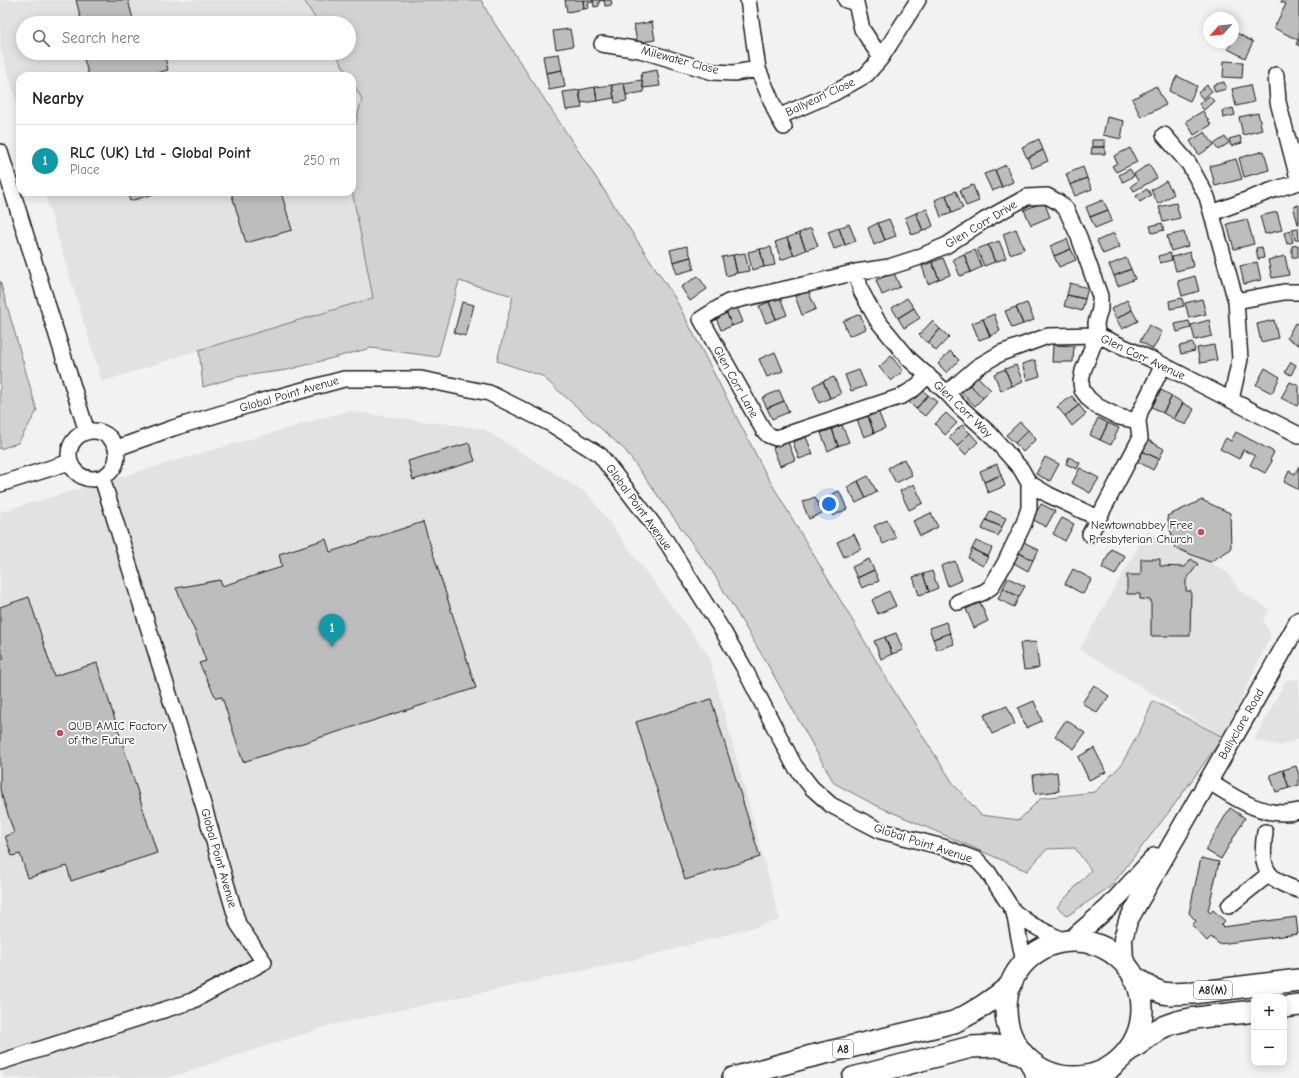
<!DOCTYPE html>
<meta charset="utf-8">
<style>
:root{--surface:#fff;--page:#f6f6f6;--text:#222;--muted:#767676;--line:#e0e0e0;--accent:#ea580c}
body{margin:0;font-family:"Comic Neue",sans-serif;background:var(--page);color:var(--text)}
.controls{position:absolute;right:12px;bottom:12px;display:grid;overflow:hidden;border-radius:8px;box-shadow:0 2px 10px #0003}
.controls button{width:36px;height:36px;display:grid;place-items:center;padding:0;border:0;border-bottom:1px solid var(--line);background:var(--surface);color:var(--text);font:20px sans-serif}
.compass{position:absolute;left:1203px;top:12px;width:36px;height:36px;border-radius:50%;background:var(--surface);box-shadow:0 2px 10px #0003;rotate:243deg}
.you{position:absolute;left:829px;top:504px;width:14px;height:14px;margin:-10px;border:3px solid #fff;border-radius:50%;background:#1a73e8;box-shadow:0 0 0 6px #1a73e833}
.badge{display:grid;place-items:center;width:26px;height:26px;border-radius:50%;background:var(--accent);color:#fff;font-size:13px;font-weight:700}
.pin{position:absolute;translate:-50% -33px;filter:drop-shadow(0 1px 2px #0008)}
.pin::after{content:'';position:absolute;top:21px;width:14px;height:12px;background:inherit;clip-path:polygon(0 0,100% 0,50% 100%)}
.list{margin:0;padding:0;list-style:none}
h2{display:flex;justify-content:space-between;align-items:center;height:52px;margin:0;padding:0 16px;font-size:17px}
h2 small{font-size:13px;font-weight:400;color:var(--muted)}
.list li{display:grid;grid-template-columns:26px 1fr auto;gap:12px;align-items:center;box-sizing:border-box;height:72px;padding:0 16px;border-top:1px solid var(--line)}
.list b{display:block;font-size:15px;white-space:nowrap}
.list p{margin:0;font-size:13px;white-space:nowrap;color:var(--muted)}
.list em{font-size:13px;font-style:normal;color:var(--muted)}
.icon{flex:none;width:22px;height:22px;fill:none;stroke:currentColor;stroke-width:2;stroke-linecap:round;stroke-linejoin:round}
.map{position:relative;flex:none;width:1299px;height:1078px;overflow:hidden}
.search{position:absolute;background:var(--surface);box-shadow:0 2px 10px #0003;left:16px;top:16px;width:340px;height:44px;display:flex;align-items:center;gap:10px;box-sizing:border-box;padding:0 14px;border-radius:22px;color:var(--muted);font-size:15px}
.panel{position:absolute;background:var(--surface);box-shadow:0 2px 10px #0003;left:16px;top:72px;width:340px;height:124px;border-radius:12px}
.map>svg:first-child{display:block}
</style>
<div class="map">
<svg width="1299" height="1078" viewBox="0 0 1299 1078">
<rect width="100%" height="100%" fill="#f2f2f2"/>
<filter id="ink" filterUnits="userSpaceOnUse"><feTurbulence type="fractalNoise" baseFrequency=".025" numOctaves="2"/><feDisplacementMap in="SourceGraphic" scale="8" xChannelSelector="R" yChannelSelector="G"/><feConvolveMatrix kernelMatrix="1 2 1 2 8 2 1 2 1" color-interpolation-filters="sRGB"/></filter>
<g filter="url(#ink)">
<path fill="#e2e2e2" d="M0,0h304l14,23h-295v30h312l14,23h-329v37l-20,-66z
M352,82l10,17 -10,38z
M352,190l22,108 -175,52 -97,32 -58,-190h308z
M347,411l137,18 104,65 121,162 71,264 -142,39 -307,66 -164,53h-163l-4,-14v-552z
M1147,531l28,17 35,14 18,11 11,17 31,20 -7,10 8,15 -48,102 -143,-88z
M1299,679v60l-18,7 -27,-6 32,-60z"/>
<path fill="#d2d2d2" stroke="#777" d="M304,0h177l8,15 186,283 92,178 130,220 58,90 26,29 38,5 22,-22 54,-6 26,-27 21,-38 11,-26 70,36 -54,75 -58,74 -44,30 -10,-9 34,-37 -16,-22 -28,1 -20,22 -154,-67 -39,-21 -65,-116 -57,-96 -87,-121 -83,-74 -45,-15 16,-65 -54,-15 -21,76 -67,-9 -84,22 -51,7 -33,10 -4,-37 174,-52 -21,-108v-53l10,-38 -10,-17v-6h-3l-14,-23h14v-30h-31z
M0,281l37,130 -19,32 -18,6z"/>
<path fill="#bdbdbd" stroke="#1c1c1c" d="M76,0h52l6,23h-52z
M565,0h18l1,9 -17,3z
M583,0h10v2l-5,1 1,5 -5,1z
M593,0h12l-6,1v5l-5,1z
M604,0h7l1,5 -7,1z
M1282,0h17v46l-3,-2 2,-4 -24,-12 12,-24 -5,-2z
M154,18l1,5h-20z
M652,22l3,18 -18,3 -3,-18z
M570,29l3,17 -17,3 -3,-18z
M1237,33l16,9 -8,16 -17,-9z
M82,53h82l4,17 -23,6h-56z
M559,54l3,16 -16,3 -3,-17z
M1224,61l19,1 -1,16 -19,-1z
M562,70l3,17 -16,3 -3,-17z
M657,70l3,16 -17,2 -2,-15z
M1177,76l20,10 -7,15 -21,-10z
M642,80l2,12 -18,3 -2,-12z
M1224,82l2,7 -11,3 -2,-7z
M624,83l3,18 -12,2 -3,-18z
M612,85l2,13 -17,3 -2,-14z
M1207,85l5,6 -9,8 -5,-6z
M1250,85l4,17 -18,4 -4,-17z
M1156,86l10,19 -25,12 -9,-18z
M595,87l2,14 -16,2 -2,-13z
M579,90l3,18 -16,2 -3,-18z
M1209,96l5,5 -10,9 -5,-6z
M1233,108l2,7 -12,3 -1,-7z
M1203,111l8,14 -17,10 -8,-14z
M1258,113l4,17 -19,5 -4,-18z
M1107,117l17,4 -3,18 -18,-4z
M1205,132l9,13 -15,10 -9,-14z
M1240,136l2,7 -11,3 -2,-7z
M1225,137l4,6 -11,7 -4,-6z
M1039,139l4,11 -16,8 -5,-11z
M1092,140h13v7h-13z
M1092,147h13v7h-14z
M1130,148l7,14 -21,10 -4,-6 5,-3 -3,-7z
M1043,150l5,11 -16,7 -5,-10z
M1264,151l5,19 -25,7 -5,-19z
M1236,159l6,20 -27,7 -5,-20z
M1149,164l8,14 -23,13 -3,-5 7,-5 -4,-7z
M1006,165l7,17 -11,5 -7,-17z
M1083,167l4,11 -17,7 -4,-11z
M1130,169l4,7 -11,6 -4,-7z
M995,170l7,17 -10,4 -8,-17z
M1087,178l5,11 -17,7 -5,-11z
M1166,181l8,13 -16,10 -7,-14z
M973,185l6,16 -13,5 -6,-16z
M1147,189l4,6 -11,7 -4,-6z
M956,191l7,17 -11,5 -6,-18z
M127,192h34l-31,9z
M231,192h50l11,38 -46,13z
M946,195l6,18 -11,4 -6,-17z
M1103,200l5,10 -18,7 -4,-10z
M1044,202l6,15 -19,8 -7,-15z
M1176,203l4,15 -17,4 -4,-15z
M1299,205v19h-1l-5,-18z
M927,209l6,17 -10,5 -7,-18z
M1108,210l4,11 -17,7 -5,-11z
M1277,212l5,18 -17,4 -5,-18z
M916,213l7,18 -11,4 -7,-17z
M889,219l7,17 -11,4 -7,-17z
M1247,219l7,25 -20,5 -7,-25z
M878,223l7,17 -11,5 -6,-17z
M1162,223l2,7 -12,3 -2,-7z
M849,224l7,17 -11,4 -6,-17z
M811,228l7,18 -12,4 -7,-17z
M839,228l6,17 -11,4 -6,-17z
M1298,228l1,11 -4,1 -3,-11z
M1016,229l8,20 -14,5 -7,-20z
M1290,231l3,11 -6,2 -3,-11z
M1184,232l4,14 -17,5 -4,-15z
M799,233l7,17 -12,5 -7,-17z
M1114,233l6,14 -17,7 -6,-13z
M787,238l7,17 -13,5 -6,-18z
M1067,239l4,10 -17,7 -4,-10z
M999,241l7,17 -11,4 -7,-17z
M988,245l7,17 -11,4 -7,-17z
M1298,245v12h-6v-11z
M687,246l4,11 -18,5 -3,-12z
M771,247l4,18 -11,2 -4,-18z
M1262,247l2,11 -6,1 -2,-11z
M760,249l4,18 -12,3 -4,-18z
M1071,249l5,11 -17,7 -5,-11z
M975,250l7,17 -11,5 -7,-18z
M1190,252l3,15 -17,4 -4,-14z
M745,253l4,18 -12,2 -4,-18z
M1170,253l2,7 -12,3 -2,-7z
M964,254l7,18 -11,4 -7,-17z
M733,255l4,18 -11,3 -4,-19z
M1285,256l4,19 -17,3 -4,-18z
M691,257l3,12 -17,5 -4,-12z
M943,258l7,17 -11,4 -7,-17z
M1126,258l5,11 -17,7 -5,-11z
M932,262l7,17 -11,5 -6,-18z
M1257,262l4,18 -17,4 -4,-18z
M1131,269l4,10 -17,7 -4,-10z
M894,273l6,14 -18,8 -6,-15z
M698,276l9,13 -17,12 -9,-14z
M1195,276l4,15 -17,5 -4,-15z
M1070,283l18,5 -3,11 -18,-4z
M808,291l8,18 -14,6 -7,-19z
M1067,295l18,4 -3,12 -18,-5z
M780,297l7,18 -11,4 -7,-17z
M907,298l7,10 -16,10 -6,-10z
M1182,298l2,8 -14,3 -1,-8z
M1202,299l4,15 -17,4 -4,-15z
M1127,300l5,10 -16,9 -5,-10z
M462,302l12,3 -8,31 -12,-3z
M769,302l7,17 -10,4 -7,-17z
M1027,303l7,17 -11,4 -7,-17z
M736,305l7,17 -11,4 -7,-17z
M1016,307l7,17 -11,4 -7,-17z
M914,308l6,10 -16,10 -6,-10z
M725,309l7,17 -11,4 -7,-17z
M1132,310l6,11 -16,8 -6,-10z
M860,314l6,15 -17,7 -6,-15z
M994,314l6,17 -10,5 -7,-17z
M983,319l7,17 -11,4 -7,-17z
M1209,320l3,16 -17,4 -4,-15z
M1274,320l4,18 -17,4 -4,-18z
M932,321l8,8 -12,14 -9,-8z
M1189,321l2,7 -14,4 -2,-8z
M1295,323l4,2v20l-12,-7z
M1149,325l13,7 -9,17 -13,-8z
M940,329l9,8 -13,14 -8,-8z
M1193,343l2,8 -14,3 -2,-8z
M1053,345l21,1 -1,16h-21z
M1214,345l3,15 -17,3 -3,-15z
M950,351l9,9 -12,13 -9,-9z
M775,352l8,19 -16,6 -8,-18z
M891,356l12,15 -12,10 -12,-14z
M1035,360l5,16 -13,4 -5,-16z
M1291,362l5,3 -5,10 -6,-3z
M1016,365l7,17 -11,4 -7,-17z
M1265,368l15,9 -8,16 -16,-8z
M1005,369l7,17 -11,5 -7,-17z
M859,370l7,16 -15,5 -6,-16z
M834,377l7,17 -11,4 -7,-17z
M978,377l13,13 -8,8 -13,-13z
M823,381l7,17 -11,5 -6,-17z
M1290,382l9,4v16l-2,4 -16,-8z
M970,385l13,13 -8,8 -14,-13z
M919,387l9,8 -12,14 -8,-8z
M779,390l5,11 -17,7 -5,-10z
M1161,390l11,6 -9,17 -11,-6z
M928,395l9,7 -12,14 -9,-7z
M1072,396l7,9 -14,11 -8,-9z
M1172,396l11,7 -9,16 -11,-6z
M784,401l5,11 -17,7 -5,-11z
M1183,403l11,6 -8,16 -12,-6z
M1079,405l7,9 -14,12 -7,-10z
M878,411l7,17 -11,5 -6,-17z
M946,413l11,10 -12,12 -10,-11z
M868,416l6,17 -10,4 -7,-17z
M1098,418l10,5 -8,17 -10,-5z
M1020,422l8,8 -13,13 -9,-8z
M1108,423l11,5 -8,17 -11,-5z
M842,425l7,17 -11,4 -6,-17z
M962,425l8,8 -13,13 -8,-8z
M832,429l6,17 -10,5 -7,-18z
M1028,430l8,9 -13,13 -8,-9z
M1236,432l38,20 -4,8 2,1 -7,12 -15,-8 5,-9 -12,-6 -4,9 -19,-10 6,-11 5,3z
M970,433l8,9 -13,13 -8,-9z
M806,437l7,17 -14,5 -6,-17z
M1148,440l16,9 -5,10 -17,-8z
M788,442l7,18 -15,6 -7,-18z
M469,443l6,18 -62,19 -5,-19z
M1142,451l17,8 -6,11 -16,-9z
M1045,457l14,7 -9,17 -14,-7z
M1069,457l11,6 -3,6 -11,-5z
M904,459l8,16 -16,8 -8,-15z
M997,464l4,11 -17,7 -4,-11z
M1299,466v24l-15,-8 5,-11 6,3z
M1080,468l19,10 -9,15 -18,-10z
M1001,475l4,11 -17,7 -4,-11z
M868,476l9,16 -11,6 -8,-17z
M858,481l8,17 -10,5 -9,-16z
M914,484l9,19 -14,7 -9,-19z
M839,491l8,18 -14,7 -9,-18z
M815,497l7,16 -13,6 -7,-17z
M1202,500l28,13 1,36 -21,13 -35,-14 -8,-32z
M1041,504l14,7 -9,16 -14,-8z
M990,511l16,7 -4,9 -16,-7z
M931,513l7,14 -18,9 -7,-15z
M1062,518l12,6 -9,17 -12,-7z
M887,520l9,18 -13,6 -9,-18z
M986,520l16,7 -4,9 -16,-7z
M423,522l53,166 -233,74 -21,-65 -6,1 -17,-35 7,-2 -10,-27 -20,-46 44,-8 2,6 60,-19 -3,-13 47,-15 4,13z
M854,534l7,15 -17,8 -7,-15z
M976,541l16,7 -4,9 -16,-8z
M1022,541l17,9 -6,10 -16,-8z
M972,549l16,8 -5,9 -15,-8z
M1111,549l14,7 -10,19 -13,-7z
M1017,552l16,8 -5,11 -16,-9z
M869,559l5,11 -17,8 -5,-11z
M1141,559h19v7l25,1 6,-8 7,5 -12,16v11h5l-1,45h-39v-36l-11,-1v-5h-13v-19h14z
M955,561l7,19 -14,6 -7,-20z
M1073,569l19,10 -9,15 -18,-10z
M874,570l5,11 -17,7 -5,-10z
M932,571l6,17 -9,4 -6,-18z
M923,574l6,18 -10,3 -6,-18z
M1008,578l17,8 -6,11 -16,-9z
M1003,588l16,9 -5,10 -16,-8z
M889,591l7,15 -18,8 -6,-14z
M29,597l25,79 43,-13 60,190 -86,28 -4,-15 -39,12 -8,-24 -8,2 -7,-20 9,-3 -14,-43v-130l4,-1 -4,-11v-41z
M980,602l8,19 -14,7 -8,-19z
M946,622l4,11 -17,6 -4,-11z
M896,633l7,17 -11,4 -7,-17z
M950,633l4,11 -17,6 -4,-11z
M885,637l7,17 -11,5 -7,-18z
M1036,642l3,26 -15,2 -4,-27z
M1094,685l15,11 -12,17 -15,-10z
M711,699l49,158 -75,23 -49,-158z
M1034,701l8,20 -16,7 -8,-20z
M1007,706l8,18 -23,10 -8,-19z
M1066,720l19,13 -11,16 -19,-13z
M1094,748l12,24 -17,8 -11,-23z
M1296,766l3,9v10l-10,3 -6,-18z
M1283,770l6,18 -13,4 -6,-17z
M1057,772l2,19 -24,3 -2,-19z
M1230,808l15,10 -24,41 -16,-9z
M1201,858l18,4 -11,49 2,2 3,-3 12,11 -4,4 2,2 73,-10 2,17 -79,10 -8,-7 -4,4 -15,-16 4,-4 -7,-8z"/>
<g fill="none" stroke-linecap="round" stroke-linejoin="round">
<g stroke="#1c1c1c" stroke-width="18">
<path id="minor" d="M748,0l10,69 20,48 6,10
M846,0l10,3 6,26 19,29
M602,44l38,6 73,22 21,1 24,-4
M1276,75l2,27 21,80
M778,117l56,-24 32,-18 15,-17 37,-58
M1164,135l25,29 18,33 29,104 4,58 -9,41
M0,152l87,280
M1212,213l61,-23 26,-8
M856,272l5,19 16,29 32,39 38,34 12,13 31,28 31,35 8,14 20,12 49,23
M1236,301l48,-9h15
M928,375l-13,13 -13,8 -126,42 -8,-3 -4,-4 -63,-112 27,-17 88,-20 40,-10 33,-5 28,-9 30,-13 38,-25 42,-23 20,-1 11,6 8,7 13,28 21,59v13l-4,14 1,12 -14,36 -2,11 1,8 7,9 8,7 22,11 19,4
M947,393l30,-26 24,-14 47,-17 49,-1 56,25 146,75
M69 455a24 24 0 1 1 48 0a24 24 0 1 1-48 0Z
M117,448l56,-20 86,-26 85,-23h77l68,14 62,31 49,31 66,86 58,92 19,33 51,99 18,23 19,17 50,26 62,16 34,13 11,12 26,40 18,13 30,15
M0,484l70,-22
M1090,534l50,-95 -2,-18 2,-9 23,-47
M958,602l26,-10 7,-5 14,-24 19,-40 5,-15v-25
M1208,781c27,17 58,39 91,30
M1265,832c-5,34 -1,48 34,58
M1229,906l40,-32
M1014,912l10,51
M0,1062l192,-61 72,-39 -26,-38 -35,-120 -101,-326"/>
</g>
<g stroke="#1c1c1c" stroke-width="21">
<path id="major" d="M1072,939l36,-31 47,-51
M1124,963l-1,-24 5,-18c56,-100 116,-199 171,-300
M1027,1058l9,20
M1102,1078l12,-12"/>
</g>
<g stroke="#1c1c1c" stroke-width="24">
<path id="highway" d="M1006 1009a68 68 0 1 1 136 0a68 68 0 1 1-136 0Z
M1133,976l17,12 13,5 7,1 23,-1 106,-13
M1284,1007l15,-2
M1131,1049c10,-6 19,-14 28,-20 24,-13 67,-14 95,-18
M733,1078l75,-21 146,-35c21,-10 39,-22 57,-37
M853,1078l118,-31 26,-1 26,8"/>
</g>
<use href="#minor" stroke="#fff" stroke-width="15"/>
<use href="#major" stroke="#fff" stroke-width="18"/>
<use href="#highway" stroke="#fff" stroke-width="21"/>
</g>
</g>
<g fill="#d1495b" stroke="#fff" stroke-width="1.5">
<circle cx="1201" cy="532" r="4"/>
<circle cx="60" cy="733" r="4"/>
</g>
<g text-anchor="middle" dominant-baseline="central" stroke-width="3.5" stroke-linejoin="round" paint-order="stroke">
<g fill="#fff" stroke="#606060" stroke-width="1">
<rect x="1194" y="981" width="38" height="18" rx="3"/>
<rect x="833" y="1040" width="20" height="18" rx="3"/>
</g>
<g font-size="11" font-weight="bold" fill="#1c1c1c">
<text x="1213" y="990">A8(M)</text>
<text x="843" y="1049">A8</text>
</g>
<g font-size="12" fill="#1c1c1c" stroke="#fff">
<text transform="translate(680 60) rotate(15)">Milewater Close</text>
<text transform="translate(820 97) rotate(-25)">Ballyearl Close</text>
<text transform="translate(981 224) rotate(-31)">Glen Corr Drive</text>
<text transform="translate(1143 357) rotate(25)">Glen Corr Avenue</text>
<text transform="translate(736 382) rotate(61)">Glen Corr Lane</text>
<text transform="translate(289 394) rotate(-16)">Global Point Avenue</text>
<text transform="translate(963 409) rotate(44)">Glen Corr Way</text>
<text transform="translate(639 507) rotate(54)">Global Point Avenue</text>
<text transform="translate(1241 724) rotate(-60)">Ballyclare Road</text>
<text transform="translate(923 843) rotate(18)">Global Point Avenue</text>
<text transform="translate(219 858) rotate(74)">Global Point Avenue</text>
</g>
<g font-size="12" fill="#1c1c1c" stroke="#fff" text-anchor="end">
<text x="1193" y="525">Newtownabbey Free<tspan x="1193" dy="14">Presbyterian Church</tspan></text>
<text x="68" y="726" text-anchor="start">QUB AMIC Factory<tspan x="68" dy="14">of the Future</tspan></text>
</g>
</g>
</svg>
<div class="controls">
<button>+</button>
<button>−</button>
</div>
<svg class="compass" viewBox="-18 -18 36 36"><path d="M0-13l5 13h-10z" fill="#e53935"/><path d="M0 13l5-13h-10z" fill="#767676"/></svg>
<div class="you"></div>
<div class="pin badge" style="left:332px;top:647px;background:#0f9aa8">1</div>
<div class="search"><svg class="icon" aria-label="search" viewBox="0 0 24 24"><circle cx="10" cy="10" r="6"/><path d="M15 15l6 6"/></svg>Search here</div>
<section class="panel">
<h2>Nearby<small></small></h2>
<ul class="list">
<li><span class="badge" style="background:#0f9aa8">1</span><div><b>RLC (UK) Ltd - Global Point</b><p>Place</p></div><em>250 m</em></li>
</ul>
</section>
</div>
